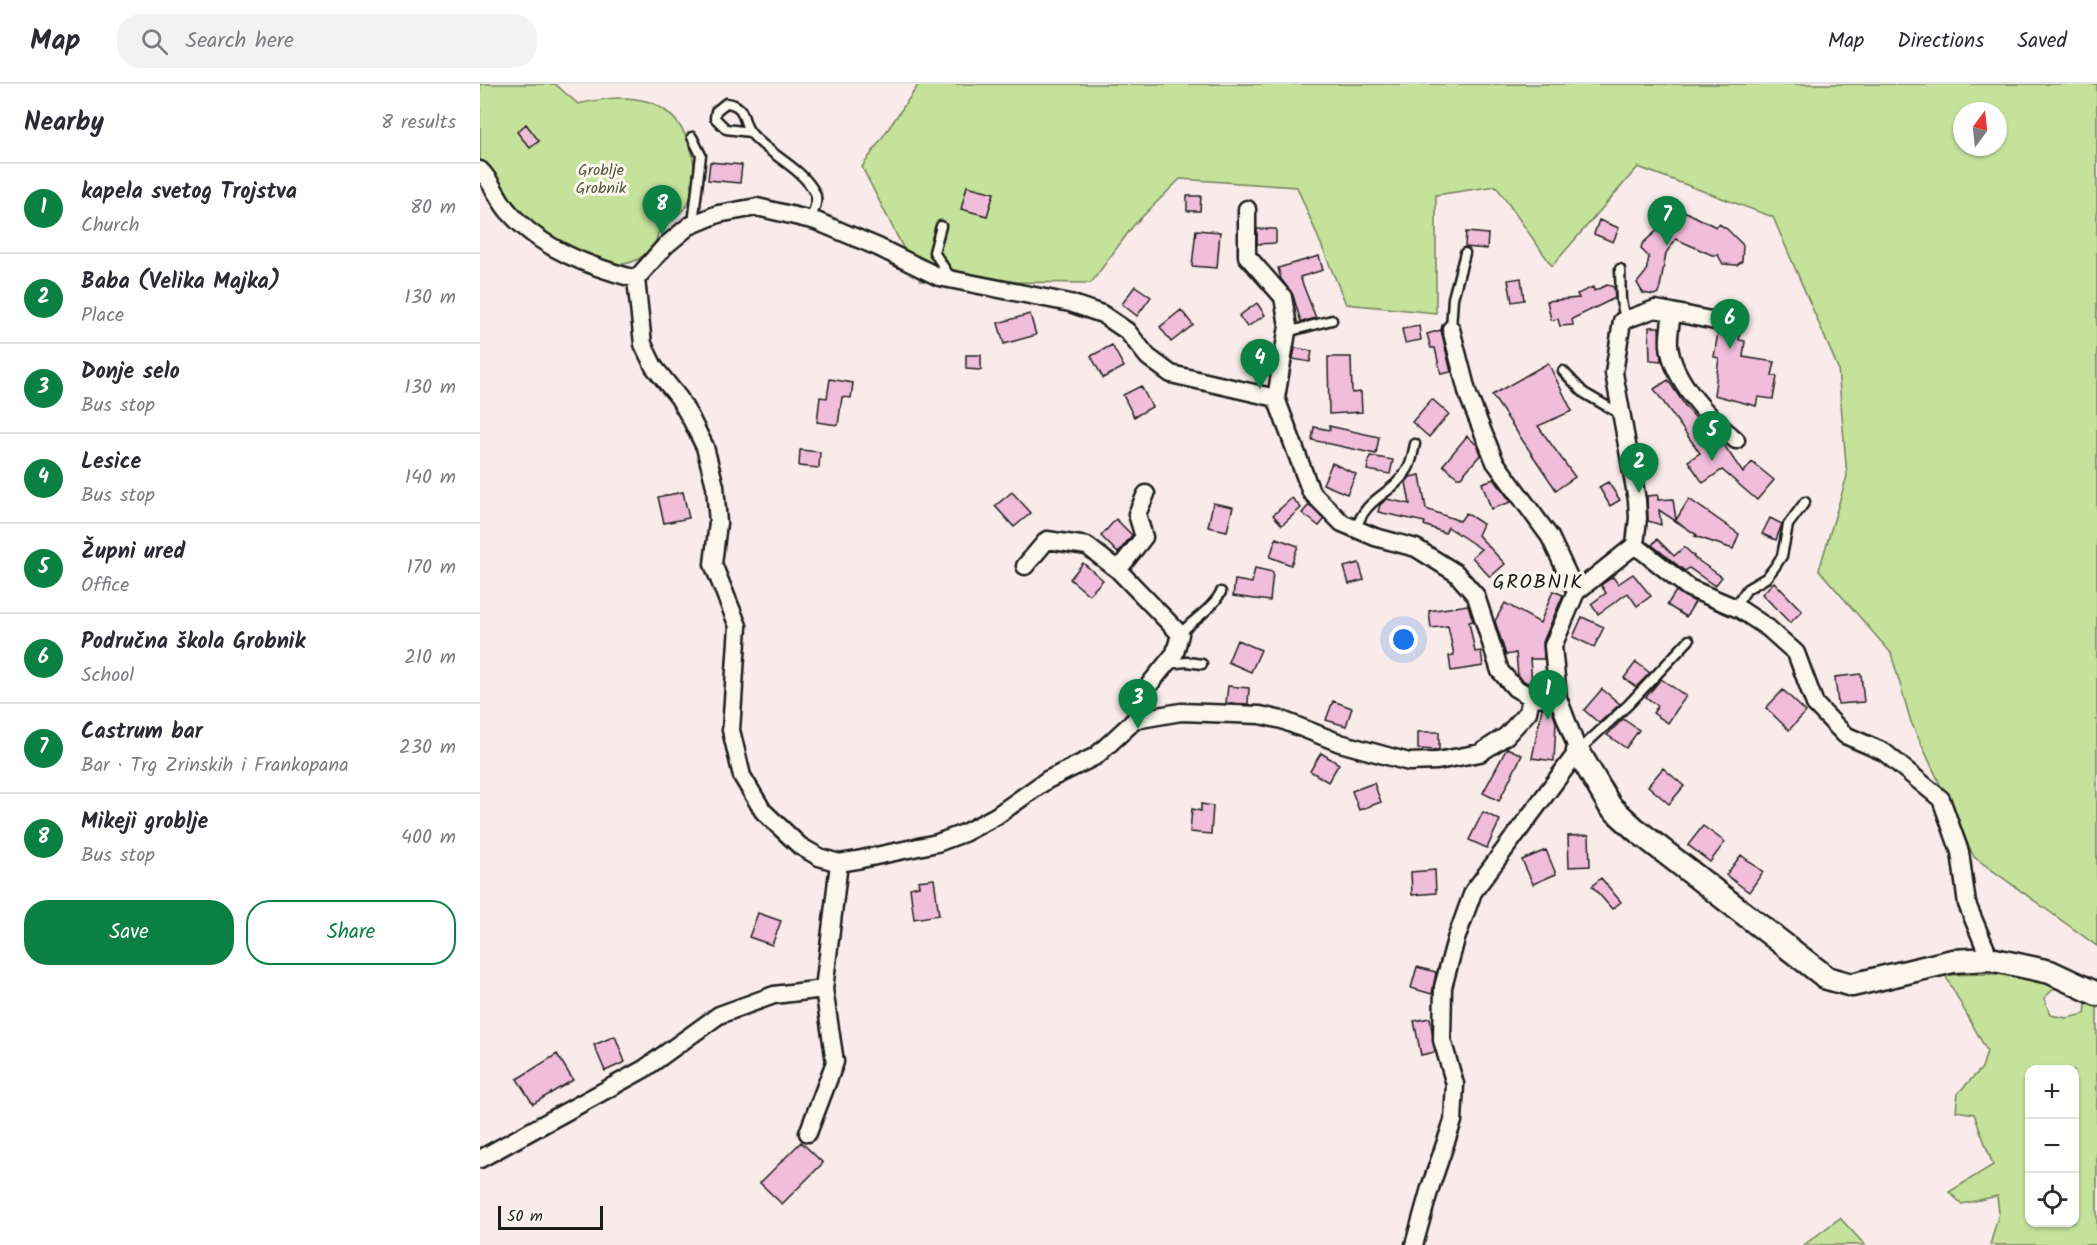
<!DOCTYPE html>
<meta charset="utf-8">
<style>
:root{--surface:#fff;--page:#f2f2f3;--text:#2b2b33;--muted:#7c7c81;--line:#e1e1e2;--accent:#0b8043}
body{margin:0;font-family:Kalam,sans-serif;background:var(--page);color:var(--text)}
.controls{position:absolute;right:18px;bottom:18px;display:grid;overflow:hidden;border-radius:12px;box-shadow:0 2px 4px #0004}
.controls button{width:54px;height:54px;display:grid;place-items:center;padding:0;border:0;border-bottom:2px solid var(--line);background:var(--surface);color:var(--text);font:30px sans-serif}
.compass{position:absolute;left:1473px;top:18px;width:54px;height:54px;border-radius:50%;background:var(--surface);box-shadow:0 2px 4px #0004;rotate:15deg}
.scale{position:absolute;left:18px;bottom:15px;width:105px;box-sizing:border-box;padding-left:6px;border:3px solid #1c1c1c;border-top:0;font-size:16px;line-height:21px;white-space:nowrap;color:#1c1c1c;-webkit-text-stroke:4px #fbf7ec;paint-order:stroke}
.you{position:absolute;left:924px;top:556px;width:21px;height:21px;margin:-15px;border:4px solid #fff;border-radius:50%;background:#1a73e8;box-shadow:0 0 0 9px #1a73e833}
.badge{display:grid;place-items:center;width:39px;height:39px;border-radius:50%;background:var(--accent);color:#fff;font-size:20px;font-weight:700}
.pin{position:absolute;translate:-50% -50px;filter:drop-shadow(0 2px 3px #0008)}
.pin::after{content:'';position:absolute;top:32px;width:21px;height:18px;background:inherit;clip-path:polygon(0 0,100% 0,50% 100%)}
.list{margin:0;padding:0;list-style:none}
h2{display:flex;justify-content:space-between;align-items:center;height:78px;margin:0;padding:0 24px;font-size:26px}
h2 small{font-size:20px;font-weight:400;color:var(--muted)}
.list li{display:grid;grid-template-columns:39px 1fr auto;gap:18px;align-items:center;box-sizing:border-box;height:90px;padding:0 24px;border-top:2px solid var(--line)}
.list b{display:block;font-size:22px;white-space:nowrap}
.list p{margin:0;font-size:20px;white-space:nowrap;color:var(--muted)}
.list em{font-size:20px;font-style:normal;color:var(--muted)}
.actions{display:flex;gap:12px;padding:18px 24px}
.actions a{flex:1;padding:14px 0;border:2px solid var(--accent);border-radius:24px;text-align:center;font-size:21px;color:var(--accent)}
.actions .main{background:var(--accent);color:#fff}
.icon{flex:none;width:33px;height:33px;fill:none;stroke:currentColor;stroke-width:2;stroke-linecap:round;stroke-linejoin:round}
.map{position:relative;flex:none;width:1617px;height:1161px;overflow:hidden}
header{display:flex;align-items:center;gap:36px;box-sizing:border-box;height:84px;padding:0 30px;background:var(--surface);border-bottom:2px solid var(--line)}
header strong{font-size:28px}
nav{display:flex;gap:33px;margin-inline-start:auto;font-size:21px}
.search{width:420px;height:54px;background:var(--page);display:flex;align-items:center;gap:15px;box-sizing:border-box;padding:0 21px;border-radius:24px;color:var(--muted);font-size:22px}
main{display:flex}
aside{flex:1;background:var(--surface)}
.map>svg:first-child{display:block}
</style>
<header>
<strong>Map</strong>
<div class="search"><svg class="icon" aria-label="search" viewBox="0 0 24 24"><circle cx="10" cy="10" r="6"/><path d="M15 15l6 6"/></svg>Search here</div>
<nav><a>Map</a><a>Directions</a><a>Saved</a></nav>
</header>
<main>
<aside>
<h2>Nearby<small>8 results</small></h2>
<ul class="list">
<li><span class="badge">1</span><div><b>kapela svetog Trojstva</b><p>Church</p></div><em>80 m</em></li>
<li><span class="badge">2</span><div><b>Baba (Velika Majka)</b><p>Place</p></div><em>130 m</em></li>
<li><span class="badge">3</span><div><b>Donje selo</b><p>Bus stop</p></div><em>130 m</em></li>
<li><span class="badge">4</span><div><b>Lesice</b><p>Bus stop</p></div><em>140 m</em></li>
<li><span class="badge">5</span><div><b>Župni ured</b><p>Office</p></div><em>170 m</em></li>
<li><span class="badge">6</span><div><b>Područna škola Grobnik</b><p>School</p></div><em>210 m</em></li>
<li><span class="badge">7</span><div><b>Castrum bar</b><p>Bar · Trg Zrinskih i Frankopana</p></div><em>230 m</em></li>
<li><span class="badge">8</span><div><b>Mikeji groblje</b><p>Bus stop</p></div><em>400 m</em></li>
</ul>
<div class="actions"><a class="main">Save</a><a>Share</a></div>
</aside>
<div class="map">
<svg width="1617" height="1161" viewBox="0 0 1617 1161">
<rect width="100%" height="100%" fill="#f9ebe9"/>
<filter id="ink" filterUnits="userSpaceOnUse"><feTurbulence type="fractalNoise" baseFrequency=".0167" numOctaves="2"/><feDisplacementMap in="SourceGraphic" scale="12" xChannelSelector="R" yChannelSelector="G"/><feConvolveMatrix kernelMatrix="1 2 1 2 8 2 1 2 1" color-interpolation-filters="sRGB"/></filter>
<g filter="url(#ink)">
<path fill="#c5e29a" stroke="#707f5b" stroke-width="1.5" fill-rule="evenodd" d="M0,0h75l23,20c22,-5 45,-9 68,-3 36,11 54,52 46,87 -1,5 -2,13 -5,17 -7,10 -19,16 -27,25 -4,5 -3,12 -6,16 -7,9 -20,17 -31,18 -20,3 -67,-20 -84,-31 -27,-17 -36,-54 -59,-74z
M439,0h1178v862l-123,-89 -63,-135 -20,-69 -72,-83 28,-94 -9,-108 -65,-151 -135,-50 -86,99 -56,-80 -60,9v118l-90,-9 -49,-117 -117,-8 -47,47 -42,57 -171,-2 -58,-114zM1482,27h36v36h-36z
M1554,889l23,13 -13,12 6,17 17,3 18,-4 2,-18 10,6v243h-107l9,-32 -2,-17 -35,8 -13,-12 44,-27 -19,-51 -18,-3 2,-18 24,-25 5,-17 -42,-76zM1550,986h44v152h-44z
M1360,1134l25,27h-61z"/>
<path fill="#f0bddb" stroke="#1c1c1c" stroke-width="1.5" d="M46,40l13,17 -9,7 -13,-16z
M230,78l32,3 -2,18 -32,-3z
M487,102l27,7 -7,23 -26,-7z
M707,112h14l-1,15h-13z
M1196,123l40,20 3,-3 8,5 16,16 -1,16 -5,4 -14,-1 -5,-9h-6l-36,-16 -10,14 -7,40 -5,2 -11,-2 -6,-10 9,-11 3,-15 -8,-8 1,-5 29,-26z
M1119,136l20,8 -6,14 -19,-8z
M777,145h19v14l-19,1z
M716,146l24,2 -3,36 -25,-2z
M986,148l22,2 -1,15 -22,-2z
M839,172l4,14 -23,7 16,41 -15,4 -8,-27 -12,-16 -3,-11z
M1041,194l3,22 -12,2 -4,-22z
M1127,201l7,2 1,11 -43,21 1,6 -13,1 -2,-7 -7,1 -4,-19 32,-3 -2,-4 16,-7 1,4z
M655,202l16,11 -14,19 -15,-12z
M777,219l8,12 -18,12 -8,-11z
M701,226l12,15 -22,17 -11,-15z
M550,230l6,21 -32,9 -6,-21z
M939,242l2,14 -16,3 -3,-14z
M1169,243h10l2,34 -11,-1z
M961,246l10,42 -10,2 -6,-26h-4l-4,-14z
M1238,248l14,3 8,-2 -1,7 6,1 -2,16 32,5 -3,13 5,2 -4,22 -15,-2 -2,9 -42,-11 5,-37 -5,-1z
M632,261l12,22 -21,11 -12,-22z
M815,264l17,3 -2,11 -17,-3z
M486,271h15v15l-15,-1z
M848,273h23l1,36 9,-1 1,20 -33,2z
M1068,279l24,48 -34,15 37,51 -19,13 -64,-95z
M350,295l23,4 -2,15 -9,-1 -4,28 -21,-3 3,-25 7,1z
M1188,296l18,27 31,35h5l21,31 9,-11 22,18 -17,20 -35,-30 -19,13 -15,-22 12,-8 -46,-64z
M661,302l11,21 -18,10 -11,-22z
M952,315l17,15 -20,23 -17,-15z
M849,342l50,11 -3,17 -64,-14 2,-13 16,3z
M987,352l10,9 4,9 -20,23h-4l-14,-12z
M320,366l20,2 -1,16 -20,-2z
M890,372l23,4 -3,14 -23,-4z
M852,379l24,11 -9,20 -24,-10z
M940,391l6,34 34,12 6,-8 17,11 -5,11 27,29 -15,13 -18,-20 9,-8 -33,-22 -3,6 -21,-8 1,-3 -47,-10 2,-7 7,-6 23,5 -4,-22 4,-5z
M1014,395l17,23 -20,7 -9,-26z
M1128,398l12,18 -10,6 -11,-19z
M203,408l6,26 -25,5 -6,-26z
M532,408l19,21 -17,14 -19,-21z
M1178,411v5l15,-1 3,21 13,-21 50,35 -6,15 -38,-13 2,-1 -38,-25 2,15 -13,-4 -1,-25z
M812,414l9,10 -19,17 -9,-10z
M733,419l20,4 -6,24 -19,-4z
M829,421l15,15 -5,6 -17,-13z
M1290,434l12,6 -6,16 -14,-6z
M636,435l16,16 -14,18 -17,-17z
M796,454l22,8 -7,19 -21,-8z
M1177,455l17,17 10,-9 10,9 -1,1 29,20 -7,9 -26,-18 -4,3 -33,-26z
M603,479l20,17 -14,15 -19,-16z
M879,479l5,17 -15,4 -5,-17z
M775,484l18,4 -3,29 -37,-5 2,-16 17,3z
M1153,490l18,22 -14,10 -9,-13 -30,21 -7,-10 15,-11 -5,-8 12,-8 5,7z
M1294,498l28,29 -12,12 -28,-29z
M1073,507l10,4 -20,47 1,17h-14l2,23 -5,1 -9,-7 -2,-23 -10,2 -11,-34 10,-18 35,20z
M1196,507l19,11 -9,15 -19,-12z
M988,521l5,16 -4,1 6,30 6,-1 2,15 -32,5 -2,-15 5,-1 -6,-29 -17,2 -2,-17z
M1102,533l22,10 -10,20 -21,-10z
M757,556l24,10 -10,22 -23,-10z
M1156,578l14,11 -14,14 -12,-9z
M1381,590l3,28 -26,2 -3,-27z
M1181,595l25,17 -18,27 -15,-10 5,-7 -12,-9z
M748,602l21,2 -1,16 -22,-1z
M1122,605l18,15 -21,19 -15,-13z
M1303,606l23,22 -17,18 -23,-22z
M853,617l19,7 -6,18 -20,-6z
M1062,624h9l5,14 -2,39 -22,-3z
M1143,635l16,11 -13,18 -19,-13z
M938,648h21v18l-21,-1z
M1027,664l15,7 -23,46 -16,-8z
M841,669l18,11 -11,18 -18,-11z
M1183,684l21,18 -15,18 -21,-18z
M894,699l7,19 -22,8 -7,-19z
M721,720l12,2 -2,28 -21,-2 2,-23 9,2z
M1003,728l17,8 -13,28 -18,-8z
M1223,742l22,16 -15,20 -22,-17z
M1109,751l1,31 -21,1 -1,-31z
M1066,766l10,24 -23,10 -11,-24z
M1261,771l22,17 -14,20 -23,-17z
M955,786l1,23 -24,2 -1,-23z
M1121,794l20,24 -9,7 -20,-23z
M454,795l5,36 -25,4 -4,-31 9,-2 -1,-5z
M278,829l23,8 -9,24 -23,-8z
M937,883l19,5 -4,22 -21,-6z
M950,934l5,34 -14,3 -7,-34z
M135,952l10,26 -20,9 -11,-26z
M77,970l16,26 -40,24 -16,-25z
M321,1058l22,21 -41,41 -22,-21z"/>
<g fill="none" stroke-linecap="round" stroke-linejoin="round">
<g stroke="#1c1c1c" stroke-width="13">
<path id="lane" d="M270,48l-24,-3 -11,-11 1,-7 10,-8c21,2 15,17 24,29 17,22 52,35 65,61 4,8 -2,19 -5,27
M212,53l9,18 -8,69
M461,142l-7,26 18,28
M1140,185l1,32 4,18
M971,245l2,-31 12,-45
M807,248l45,-12
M1083,287l21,22 38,22
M876,445c10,-33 35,-33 51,-59 5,-7 6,-18 8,-26
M1255,523l12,-18 19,-11 8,-10 8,-12 6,-31 17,-23
M700,550c13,-15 32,-24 41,-42
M687,580l20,-2 15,2
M1098,667l50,-46 61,-65"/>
</g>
<g stroke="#1c1c1c" stroke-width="21">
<path id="street" d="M0,86c12,11 18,30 29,42 32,37 82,55 127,67
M767,125v47l36,41 5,29 -12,72
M1192,228l62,13
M971,245l17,66 27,67 55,75 26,55 -23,54 5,52
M1155,461l54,43 52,22 27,18 28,25 19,51 30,31 39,17 57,47 19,53 7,52 23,55
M545,482l22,-26 40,6 31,24
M1096,508l59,-47 3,-27 -1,-18 -23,-127 8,-52 33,-12 17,3c-1,11 -4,23 -3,33 3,35 41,74 67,95
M655,636l14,-35 26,-32 5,-19 -62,-64 26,-33 -7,-23 9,-20
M328,1049l27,-71 -11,-73
M0,1075l164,-90 75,-54 55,-20 50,-6 15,-126
M934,1161l16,-57 23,-67 2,-37 -13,-44 1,-53 13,-48 17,-47 105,-141 -20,-53 -27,-1 -16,-9 -15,-17 -24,-75 -20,-23 -40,-25 -41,-11 -33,-14 -31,-31 -35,-94 -105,-24 -23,-17 -21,-26 -25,-17 -32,-11 -131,-26 -61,-30 -62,-26 -59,-14 -39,7 -29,12 -24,20 -29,33 7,65 11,23 25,31 12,21 14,28 10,39 3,37 -5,41 25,62 -7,104 11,46 21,35 37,35 19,11 20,6 18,-3 80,-17 27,-10 32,-17 51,-36 49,-24 39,-36 46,-8 79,3 22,5 58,23 69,19 28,-1 43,-8 26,-17 22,-24 3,-15"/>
</g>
<g stroke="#1c1c1c" stroke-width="27">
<path id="secondary" d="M1098,667l32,55 25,23 192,149 25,7 101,-24 37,-2 60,13 47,22"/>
</g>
<use href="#lane" stroke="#fbf7ec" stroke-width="8"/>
<use href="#street" stroke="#fbf7ec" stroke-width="16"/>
<use href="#secondary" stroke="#fbf7ec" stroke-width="22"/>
</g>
</g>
<g text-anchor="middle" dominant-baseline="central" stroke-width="6" stroke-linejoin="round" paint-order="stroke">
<g font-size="16" fill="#4f5742" stroke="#fbf7ec">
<text x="121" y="86">Groblje<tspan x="121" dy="18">Grobnik</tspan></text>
</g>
<g font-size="20" letter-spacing="1.5" fill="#1c1c1c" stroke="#fbf7ec">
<text x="1058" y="499">GROBNIK</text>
</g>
</g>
</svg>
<div class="controls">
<button>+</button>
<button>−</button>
<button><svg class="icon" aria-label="locate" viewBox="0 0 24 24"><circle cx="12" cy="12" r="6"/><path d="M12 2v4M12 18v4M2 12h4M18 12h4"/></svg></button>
</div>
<svg class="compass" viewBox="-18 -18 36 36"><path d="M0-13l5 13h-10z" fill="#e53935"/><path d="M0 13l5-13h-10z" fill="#7c7c81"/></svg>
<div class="scale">50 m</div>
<div class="you"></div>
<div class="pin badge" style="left:1068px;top:636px">1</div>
<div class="pin badge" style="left:1159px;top:409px">2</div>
<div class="pin badge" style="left:658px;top:645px">3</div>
<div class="pin badge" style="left:780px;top:305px">4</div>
<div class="pin badge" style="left:1232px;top:377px">5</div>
<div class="pin badge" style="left:1250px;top:265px">6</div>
<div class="pin badge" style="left:1187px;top:162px">7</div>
<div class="pin badge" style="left:182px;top:151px">8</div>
</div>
</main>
